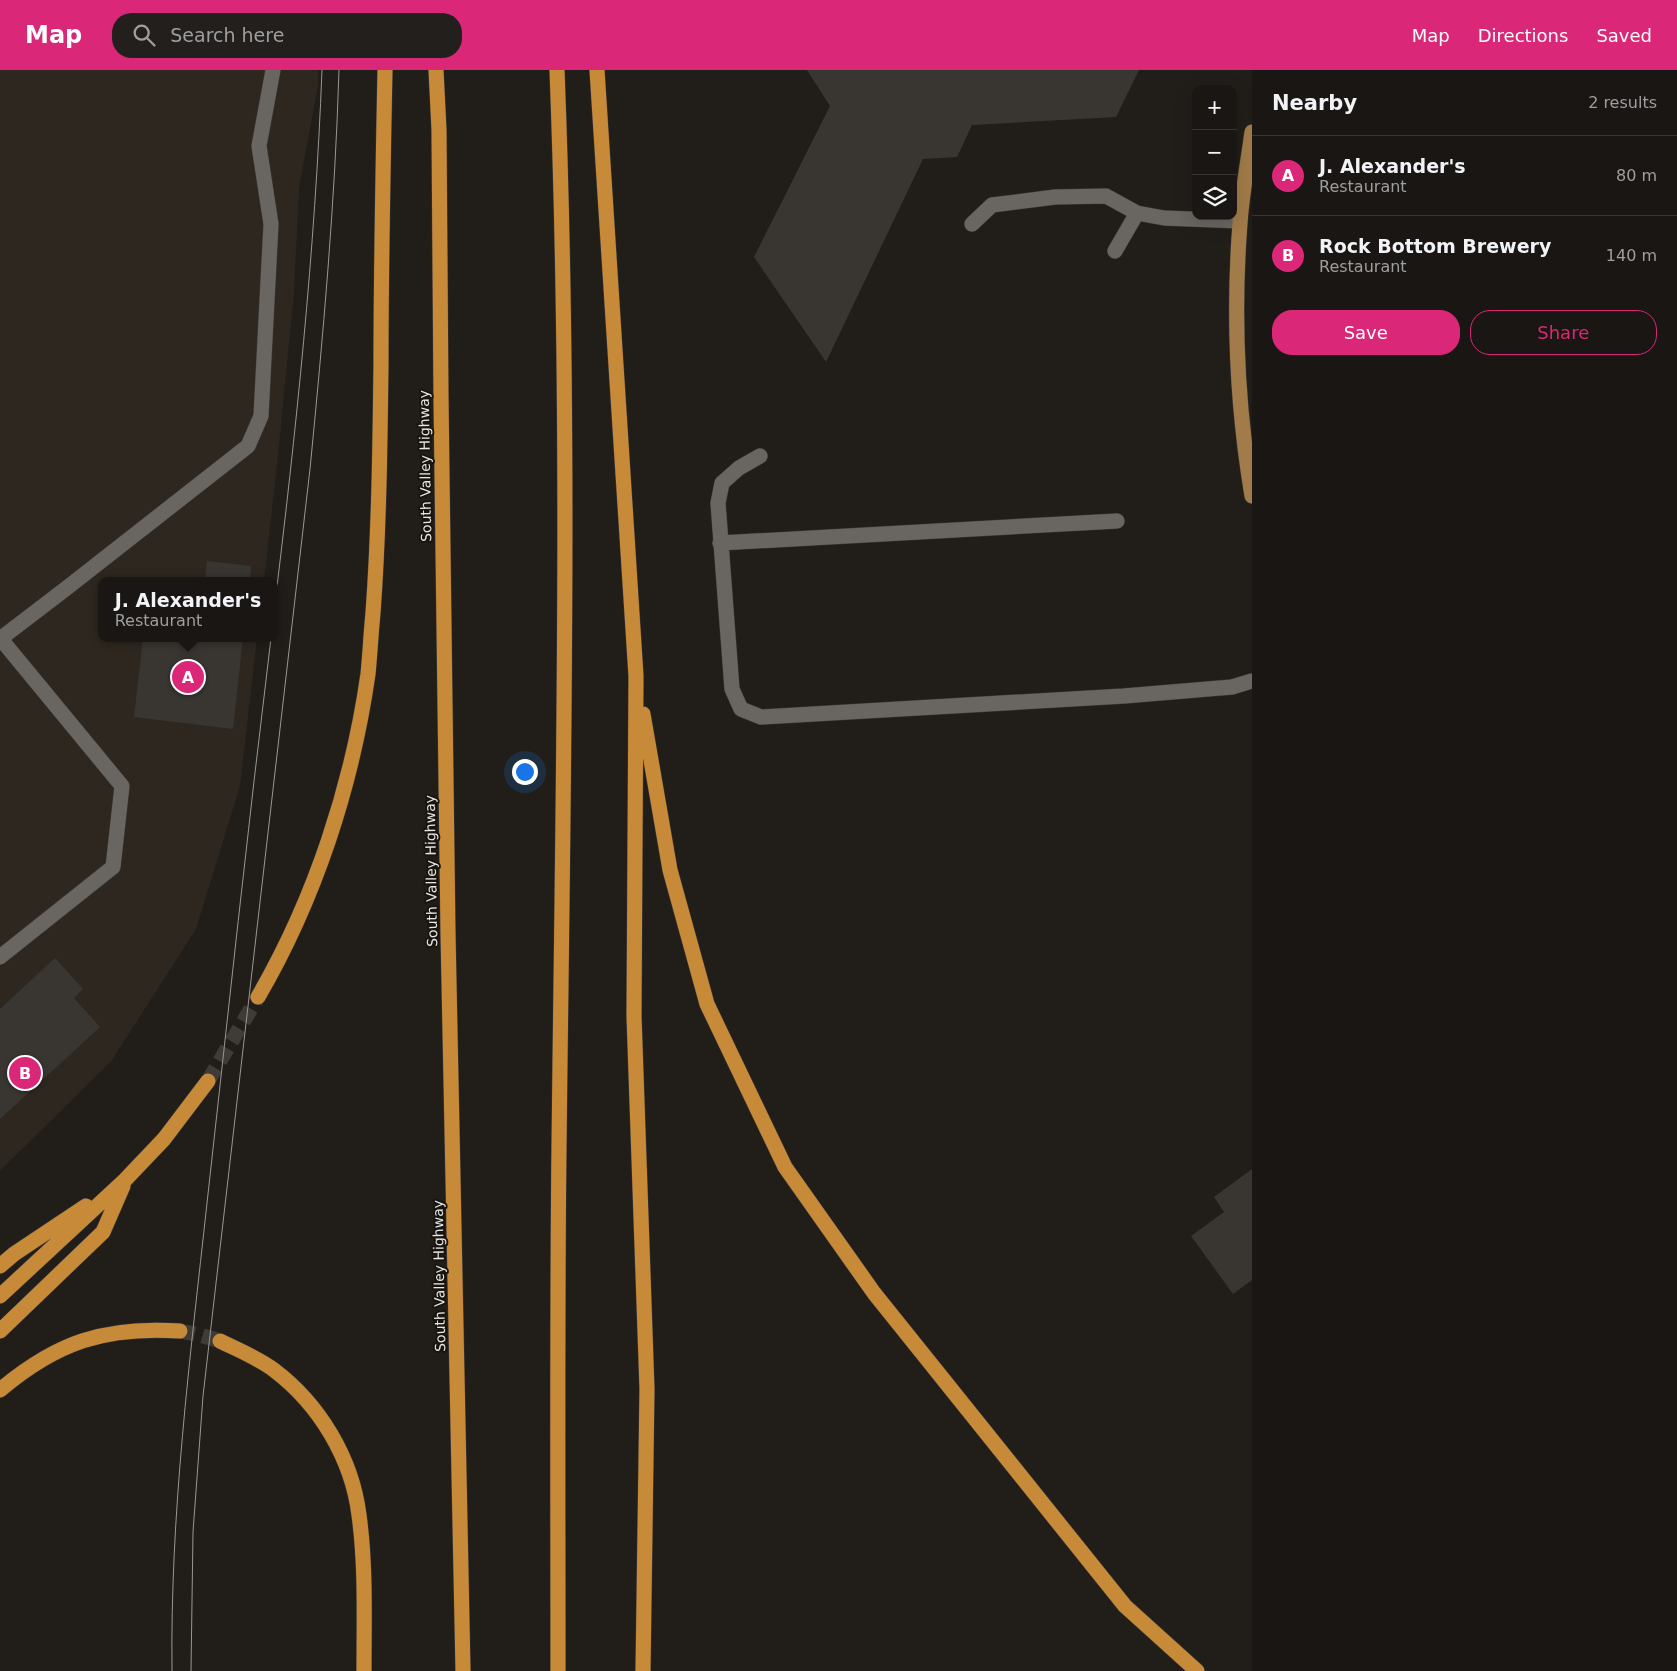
<!DOCTYPE html>
<meta charset="utf-8">
<style>
:root{--surface:#191614;--page:#221f1d;--text:#f1f3f6;--muted:#9f9fa0;--line:#373534;--accent:#db2777}
body{margin:0;font-family:"DejaVu Sans",sans-serif;background:var(--page);color:var(--text)}
.controls{position:absolute;right:15px;top:15px;display:grid;overflow:hidden;border-radius:10px;box-shadow:0 5px 20px #0002}
.controls button{width:45px;height:45px;display:grid;place-items:center;padding:0;border:0;border-bottom:1px solid var(--line);background:var(--surface);color:var(--text);font:25px sans-serif}
.you{position:absolute;left:524px;top:701px;width:18px;height:18px;margin:-12px;border:4px solid #fff;border-radius:50%;background:#1a73e8;box-shadow:0 0 0 8px #1a73e833}
.badge{display:grid;place-items:center;width:32px;height:32px;border-radius:50%;background:var(--accent);color:#fff;font-size:16px;font-weight:700}
.pin{position:absolute;translate:-50% -50%;border:2px solid #fff;box-shadow:0 1px 5px #0006}
.popup{position:absolute;left:98px;top:507px;width:180px;height:65px;box-sizing:border-box;display:grid;place-content:center;border-radius:10px;background:var(--surface);filter:drop-shadow(0 1px 4px #0005);font-size:16px;white-space:nowrap;color:var(--muted)}
.popup b{font-size:19px;color:var(--text)}
.popup::after{content:'';position:absolute;left:50%;top:100%;margin-left:-10px;border:10px solid transparent;border-top-color:var(--surface)}
.list{margin:0;padding:0;list-style:none}
h2{display:flex;justify-content:space-between;align-items:center;height:65px;margin:0;padding:0 20px;font-size:21px}
h2 small{font-size:16px;font-weight:400;color:var(--muted)}
.list li{display:grid;grid-template-columns:32px 1fr auto;gap:15px;align-items:center;box-sizing:border-box;height:80px;padding:0 20px;border-top:1px solid var(--line)}
.list b{display:block;font-size:19px;white-space:nowrap}
.list p{margin:0;font-size:16px;white-space:nowrap;color:var(--muted)}
.list em{font-size:16px;font-style:normal;color:var(--muted)}
.actions{display:flex;gap:10px;padding:15px 20px}
.actions a{flex:1;padding:11px 0;border:1px solid var(--accent);border-radius:20px;text-align:center;font-size:18px;color:var(--accent)}
.actions .main{background:var(--accent);color:#fff}
.icon{flex:none;width:28px;height:28px;fill:none;stroke:currentColor;stroke-width:2;stroke-linecap:round;stroke-linejoin:round}
.map{position:relative;flex:none;width:1252px;height:1601px;overflow:hidden}
header{display:flex;align-items:center;gap:30px;box-sizing:border-box;height:70px;padding:0 25px;background:var(--accent);color:#fff}
header strong{font-size:24px}
nav{display:flex;gap:28px;margin-inline-start:auto;font-size:18px}
.search{width:350px;height:45px;background:var(--page);display:flex;align-items:center;gap:12px;box-sizing:border-box;padding:0 18px;border-radius:20px;color:var(--muted);font-size:19px}
main{display:flex}
aside{flex:1;background:var(--surface)}
.map>svg:first-child{display:block}
</style>
<header>
<strong>Map</strong>
<div class="search"><svg class="icon" aria-label="search" viewBox="0 0 24 24"><circle cx="10" cy="10" r="6"/><path d="M15 15l6 6"/></svg>Search here</div>
<nav><a>Map</a><a>Directions</a><a>Saved</a></nav>
</header>
<main>
<div class="map">
<svg width="1252" height="1601" viewBox="0 0 1252 1601">
<rect width="100%" height="100%" fill="#211e1a"/>
<path fill="#2e271f" d="M0,0h318v15l-19,103 -5,103 -16,164 -14,126h-162v57h155l-17,148 -44,143 -84,131 -112,111z"/>
<path fill="#393632" d="M807,0h332l-23,47 -144,8 -15,32 -34,2 -97,203 -72,-105 76,-151z
M207,491l44,5 -1,15h-45z
M143,568h100l-10,91 -99,-12z
M55,888l28,31 -9,9 26,29 -100,92v-110z
M1252,1099v111l-19,14 -42,-58 33,-24 -10,-15z"/>
<g fill="none" stroke-linecap="round" stroke-linejoin="round">
<path stroke="#3f3c38" stroke-width="15" stroke-dasharray="15 8" stroke-linecap="butt" d="M208,1011l50,-84
M180,1261l20,4 20,6"/>
<g stroke="#3c3937" stroke-width="16">
<path id="minor" d="M972,154l20,-19 63,-8 51,-1 31,17 27,5 76,3
M1115,181l22,-38
M760,386l-21,12 -17,15 -4,20 14,186 9,20 20,8 363,-21 108,-9 20,-6
M720,473l397,-22
M0,568l122,148 -9,81 -113,90
M0,569l68,-52 180,-141 13,-30 10,-192 -12,-78 14,-76"/>
</g>
<g stroke="#3c3937" stroke-width="16">
<path id="major" d="M1252,62c-4,30 -10,61 -12,91 -7,91 -3,183 12,273"/>
</g>
<g stroke="#3c3937" stroke-width="16">
<path id="highway" d="M436,0l3,60 2,267 7,536 15,738
M557,0c14,359 6,719 2,1078 -2,174 -1,349 -1,523
M597,0l39,606 -2,340 13,373 -4,282
M643,644l27,156 37,134 78,163 89,126 251,313 72,65
M258,927c57,-98 94,-211 110,-323 2,-20 3,-41 5,-61 6,-83 7,-165 8,-248 0,-98 2,-197 4,-295
M0,1196l14,-12 72,-48
M0,1226l125,-116 39,-41 44,-58
M0,1261l103,-99 20,-46
M220,1271c18,9 38,17 54,29 45,34 78,88 85,145 7,51 5,104 5,156
M0,1320c57,-48 105,-64 180,-59"/>
</g>
<use href="#minor" stroke="#696561" stroke-width="15"/>
<use href="#major" stroke="#a17b49" stroke-width="15"/>
<use href="#highway" stroke="#c78a39" stroke-width="15"/>
<path stroke="#9a9795" stroke-width="1" d="M274,541c22,-179 41,-360 48,-541
M172,1601c-2,-157 18,-312 35,-468 21,-188 41,-377 64,-565
M191,1601l2,-139 10,-136 107,-927c13,-133 25,-265 29,-399"/>
</g>
<g text-anchor="middle" dominant-baseline="central" stroke-width="4" stroke-linejoin="round" paint-order="stroke">
<g font-size="14" fill="#e8e6e4" stroke="#181511">
<text transform="translate(425 396) rotate(-91)">South Valley Highway</text>
<text transform="translate(431 801) rotate(-91)">South Valley Highway</text>
<text transform="translate(439 1206) rotate(-91)">South Valley Highway</text>
</g>
</g>
</svg>
<div class="controls">
<button>+</button>
<button>−</button>
<button><svg class="icon" aria-label="layers" viewBox="0 0 24 24"><path d="M12 4l9 5-9 5-9-5zM3 14l9 5 9-5"/></svg></button>
</div>
<div class="you"></div>
<div class="pin badge" style="left:188px;top:607px">A</div>
<div class="popup"><b>J. Alexander's</b>Restaurant</div>
<div class="pin badge" style="left:25px;top:1003px">B</div>
</div>
<aside>
<h2>Nearby<small>2 results</small></h2>
<ul class="list">
<li><span class="badge">A</span><div><b>J. Alexander's</b><p>Restaurant</p></div><em>80 m</em></li>
<li><span class="badge">B</span><div><b>Rock Bottom Brewery</b><p>Restaurant</p></div><em>140 m</em></li>
</ul>
<div class="actions"><a class="main">Save</a><a>Share</a></div>
</aside>
</main>
